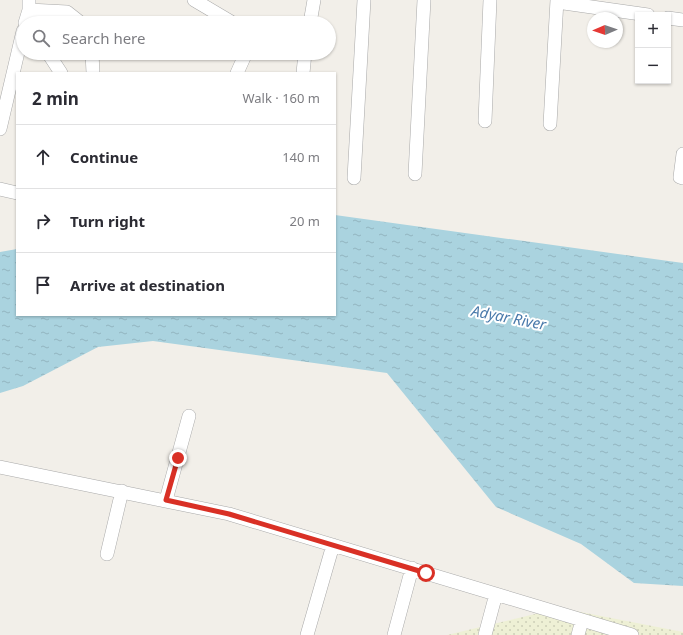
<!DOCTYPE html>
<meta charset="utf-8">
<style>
:root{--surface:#fff;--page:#f2f2f3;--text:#2b2b33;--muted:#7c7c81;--line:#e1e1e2}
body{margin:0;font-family:"Noto Sans",sans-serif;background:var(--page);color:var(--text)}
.controls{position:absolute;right:12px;top:12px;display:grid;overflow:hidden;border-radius:0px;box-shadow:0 1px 3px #0004}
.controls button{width:36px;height:36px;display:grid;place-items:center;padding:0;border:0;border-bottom:1px solid var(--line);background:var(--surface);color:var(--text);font:20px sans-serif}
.compass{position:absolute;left:587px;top:12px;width:36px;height:36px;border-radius:50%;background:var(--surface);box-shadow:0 1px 3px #0004;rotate:268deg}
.stop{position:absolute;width:12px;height:12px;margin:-9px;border:3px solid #d93025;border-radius:50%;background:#fff}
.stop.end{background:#d93025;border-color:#fff;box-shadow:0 1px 4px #0008}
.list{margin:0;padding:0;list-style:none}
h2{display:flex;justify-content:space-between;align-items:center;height:52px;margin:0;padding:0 16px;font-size:17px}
h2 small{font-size:13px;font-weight:400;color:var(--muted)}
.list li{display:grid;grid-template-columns:26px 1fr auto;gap:12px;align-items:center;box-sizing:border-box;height:64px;padding:0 16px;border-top:1px solid var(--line)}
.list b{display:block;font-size:15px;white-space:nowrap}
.list em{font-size:13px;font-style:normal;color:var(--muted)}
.icon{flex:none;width:22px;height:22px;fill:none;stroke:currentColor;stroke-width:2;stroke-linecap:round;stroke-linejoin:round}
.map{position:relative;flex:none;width:683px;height:635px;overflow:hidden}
.search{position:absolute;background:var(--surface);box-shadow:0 1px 3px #0004;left:16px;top:16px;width:320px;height:44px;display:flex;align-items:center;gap:10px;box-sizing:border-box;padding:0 14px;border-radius:22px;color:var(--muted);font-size:15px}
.panel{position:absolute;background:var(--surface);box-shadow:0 1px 3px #0004;left:16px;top:72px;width:320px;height:244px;border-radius:0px}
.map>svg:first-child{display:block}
</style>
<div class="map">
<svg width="683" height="635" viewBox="0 0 683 635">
<defs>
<pattern id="farmland-dots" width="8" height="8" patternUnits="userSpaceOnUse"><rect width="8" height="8" fill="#eef0d5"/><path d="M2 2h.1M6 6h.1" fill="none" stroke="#ccceb7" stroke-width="1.8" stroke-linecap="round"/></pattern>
<pattern id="water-ripples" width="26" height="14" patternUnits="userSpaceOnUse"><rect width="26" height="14" fill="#aad3df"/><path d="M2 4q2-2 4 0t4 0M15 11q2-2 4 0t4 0" fill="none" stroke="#92b5bf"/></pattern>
</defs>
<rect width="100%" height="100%" fill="#f2efe9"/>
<path fill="url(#farmland-dots)" d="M560,608l123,24v3h-236z"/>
<path fill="url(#water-ripples)" d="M335,215l348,48v323l-49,-3 -53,-39 -85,-37 -109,-134 -234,-32 -55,6 -75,39 -23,7v-141l17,-3v66h318z"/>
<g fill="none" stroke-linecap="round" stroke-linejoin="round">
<g stroke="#a9a9a9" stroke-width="14">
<path id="minor" d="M194,0l39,23
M557,2l91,13
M29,10l38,2 14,11
M668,18l15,2
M25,23l4,-13v-10
M310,23l4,-23
M48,53l13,20
M92,53l1,20
M237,73l9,-20
M303,73l2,-20
M485,121l5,-121
M550,124l7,-124
M0,129l23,-98
M683,154l-3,23 3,1
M415,174l9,-174
M354,178l10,-178
M0,189l17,4
M0,467l229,47 403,121
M166,500l23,-84
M107,554l15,-63
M307,635l26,-90
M394,635l18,-67
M485,635l11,-41
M578,635l4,-15"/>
</g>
<use href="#minor" stroke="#fff" stroke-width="13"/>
</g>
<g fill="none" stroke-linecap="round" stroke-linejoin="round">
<path stroke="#d93025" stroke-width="5" d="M178,458l-12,42 63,14 197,59"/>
</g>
<g text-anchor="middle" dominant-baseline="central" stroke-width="4" stroke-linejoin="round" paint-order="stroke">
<g font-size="15" font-style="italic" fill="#4a7aab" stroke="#fff">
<text transform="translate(509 317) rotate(11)">Adyar River</text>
</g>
</g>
</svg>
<div class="controls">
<button>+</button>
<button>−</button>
</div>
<svg class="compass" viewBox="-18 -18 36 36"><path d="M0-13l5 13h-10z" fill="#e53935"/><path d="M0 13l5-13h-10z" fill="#7c7c81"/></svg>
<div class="stop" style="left:426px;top:573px"></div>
<div class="stop end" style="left:178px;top:458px"></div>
<div class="search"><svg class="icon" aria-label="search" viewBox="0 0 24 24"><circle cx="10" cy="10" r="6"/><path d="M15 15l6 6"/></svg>Search here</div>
<section class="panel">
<h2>2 min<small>Walk · 160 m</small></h2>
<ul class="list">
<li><svg class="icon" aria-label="ahead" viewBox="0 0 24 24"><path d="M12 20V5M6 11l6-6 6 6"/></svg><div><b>Continue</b></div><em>140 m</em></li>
<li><svg class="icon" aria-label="right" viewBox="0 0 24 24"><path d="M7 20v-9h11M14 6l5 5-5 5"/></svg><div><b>Turn right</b></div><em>20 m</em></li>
<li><svg class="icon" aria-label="arrive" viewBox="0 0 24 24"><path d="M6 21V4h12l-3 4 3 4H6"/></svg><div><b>Arrive at destination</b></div></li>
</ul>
</section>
</div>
